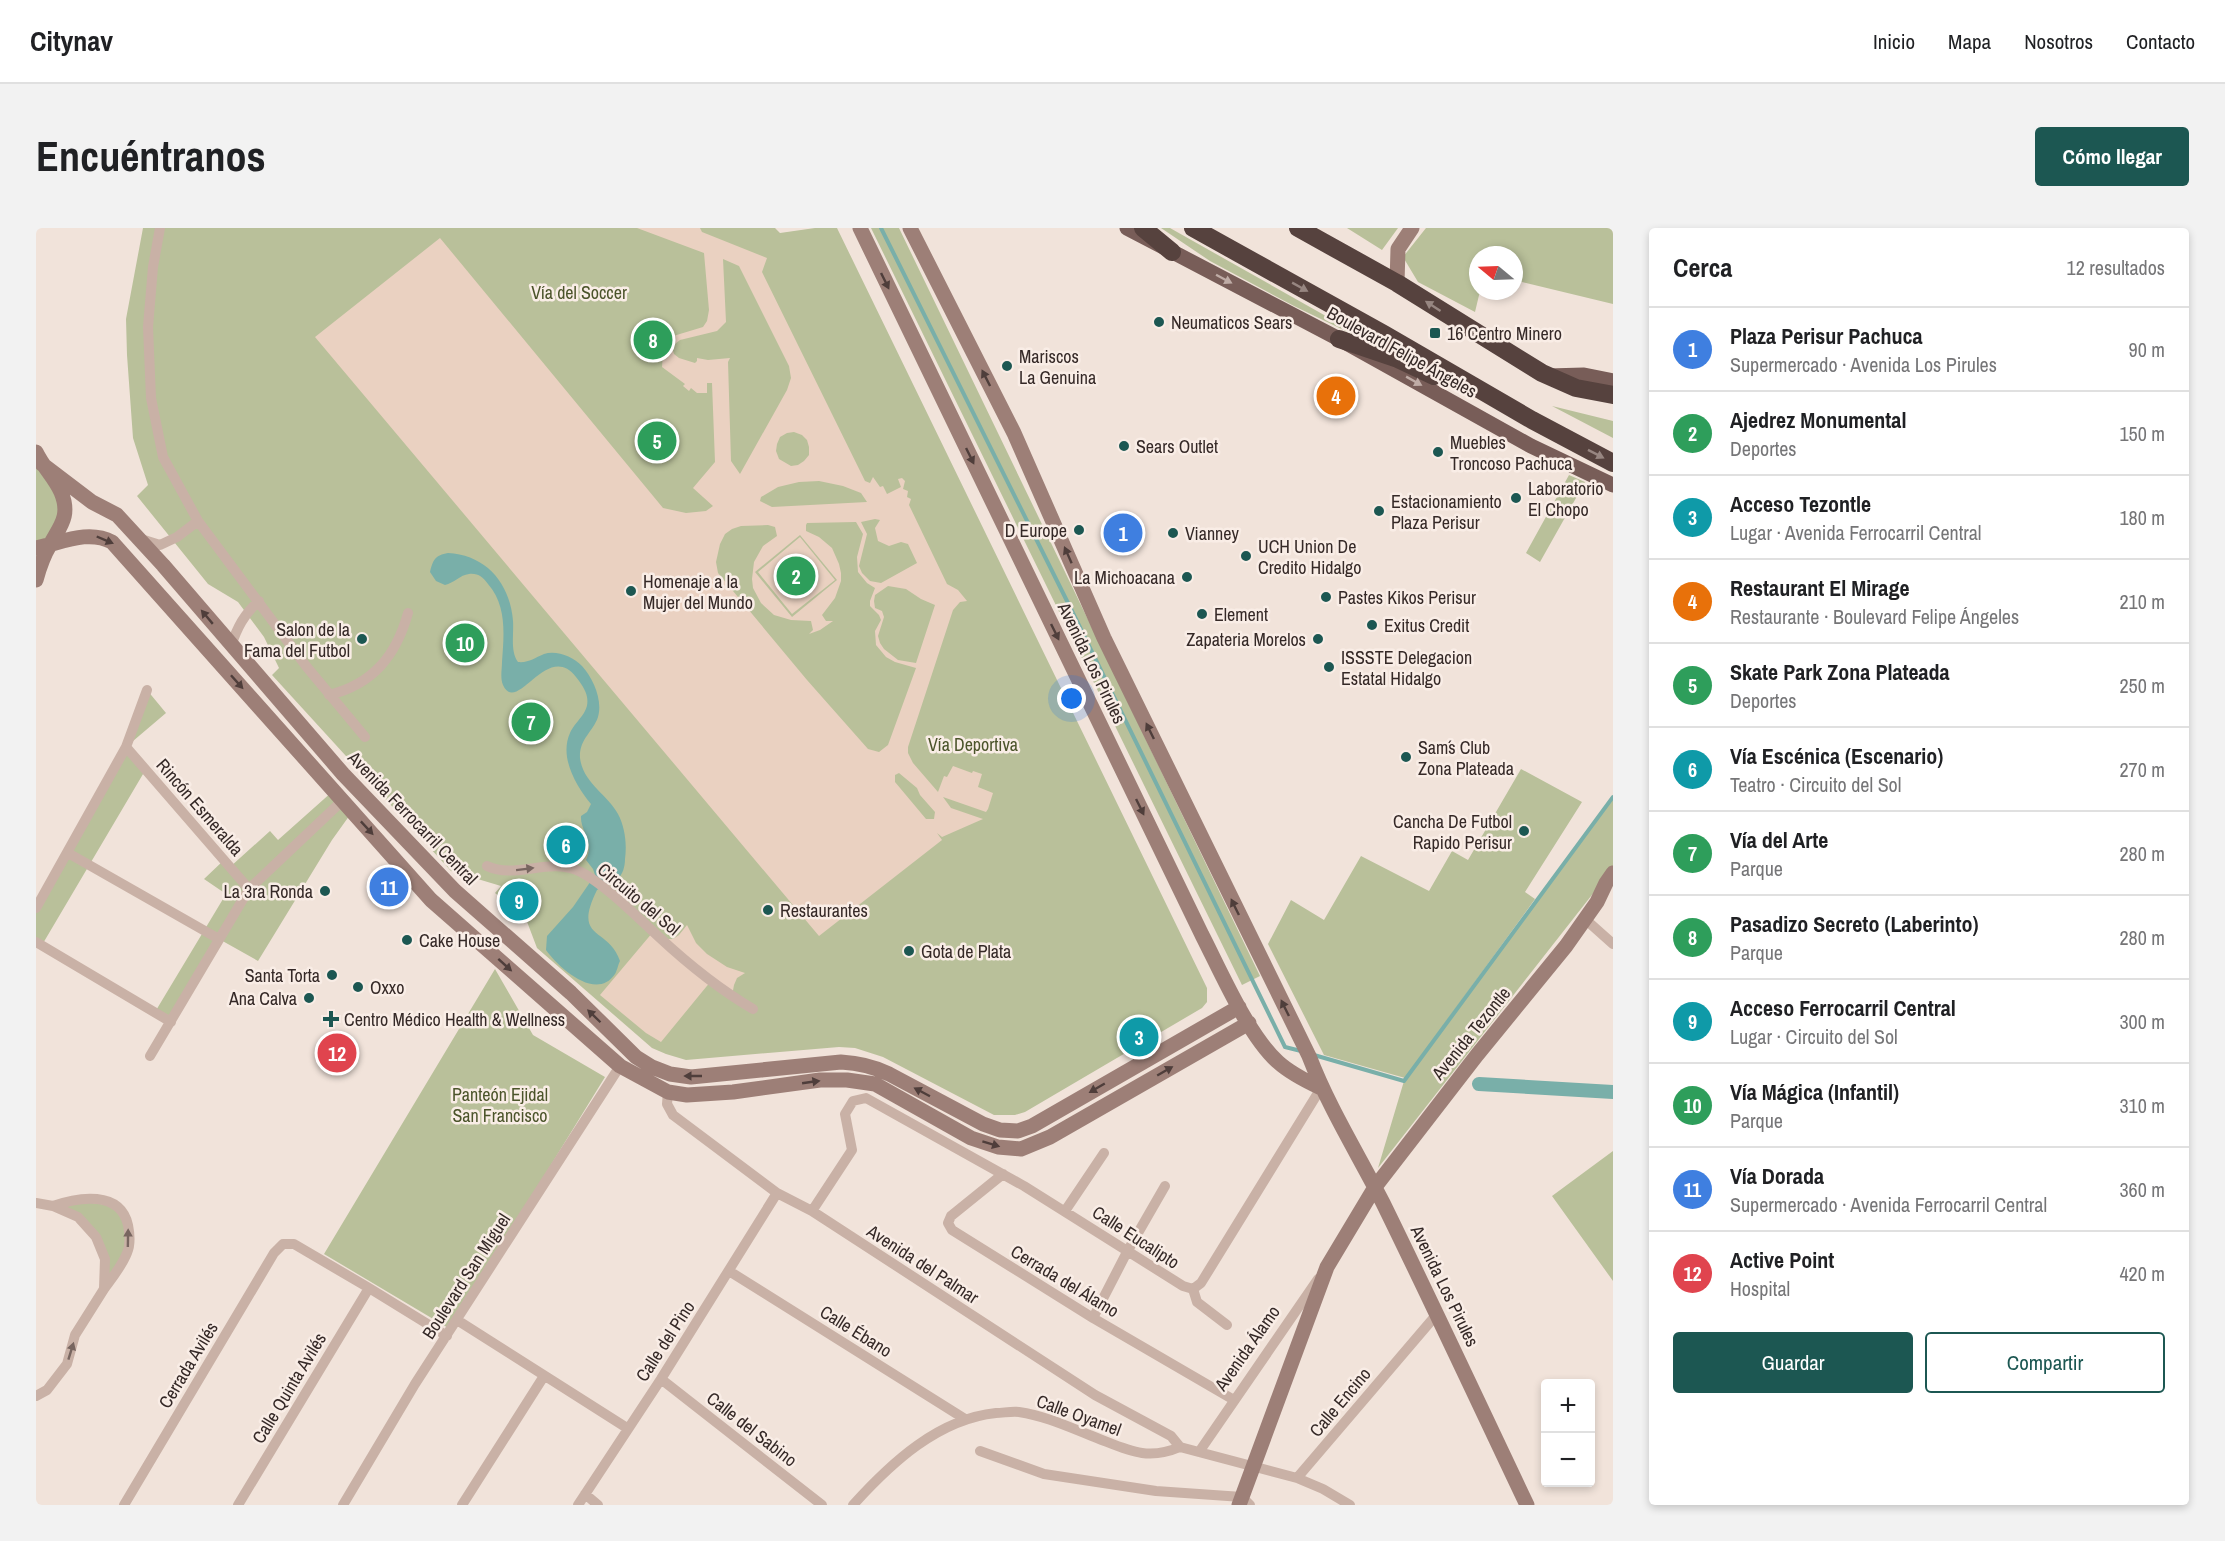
<!DOCTYPE html>
<html lang="es">
<meta charset="utf-8">
<style>
:root{--surface:#fff;--page:#f2f2f2;--text:#202124;--muted:#757577;--line:#e0e0e0;--accent:#1c5752}
body{margin:0;font-family:"Archivo Narrow",sans-serif;background:var(--page);color:var(--text)}
.controls{position:absolute;right:18px;bottom:18px;display:grid;overflow:hidden;border-radius:6px;box-shadow:0 3px 9px #0003}
.controls button{width:54px;height:54px;display:grid;place-items:center;padding:0;border:0;border-bottom:2px solid var(--line);background:var(--surface);color:var(--text);font:30px sans-serif}
.compass{position:absolute;left:1433px;top:18px;width:54px;height:54px;border-radius:50%;background:var(--surface);box-shadow:0 3px 9px #0003;rotate:289deg}
.you{position:absolute;left:1036px;top:471px;width:21px;height:21px;margin:-15px;border:4px solid #fff;border-radius:50%;background:#1a73e8;box-shadow:0 0 0 9px #1a73e833}
.badge{display:grid;place-items:center;width:39px;height:39px;border-radius:50%;background:var(--accent);color:#fff;font-size:20px;font-weight:700}
.pin{position:absolute;translate:-50% -50%;border:3px solid #fff;box-shadow:0 2px 6px #0006}
.list{margin:0;padding:0;list-style:none}
h2{display:flex;justify-content:space-between;align-items:center;height:78px;margin:0;padding:0 24px;font-size:26px}
h2 small{font-size:20px;font-weight:400;color:var(--muted)}
.list li{display:grid;grid-template-columns:39px 1fr auto;gap:18px;align-items:center;box-sizing:border-box;height:84px;padding:0 24px;border-top:2px solid var(--line)}
.list b{display:block;font-size:22px;white-space:nowrap}
.list p{margin:0;font-size:20px;white-space:nowrap;color:var(--muted)}
.list em{font-size:20px;font-style:normal;color:var(--muted)}
.actions{display:flex;gap:12px;padding:18px 24px}
.actions a{flex:1;padding:14px 0;border:2px solid var(--accent);border-radius:6px;text-align:center;font-size:21px;color:var(--accent)}
.actions .main{background:var(--accent);color:#fff}
.map{position:relative;flex:none;width:1577px;height:1277px;overflow:hidden;border-radius:6px}
header{display:flex;align-items:center;gap:36px;box-sizing:border-box;height:84px;padding:0 30px;background:var(--surface);border-bottom:2px solid var(--line)}
header strong{font-size:28px}
nav{display:flex;gap:33px;margin-inline-start:auto;font-size:21px}
.intro{display:flex;align-items:center;justify-content:space-between;box-sizing:border-box;height:144px;padding:0 36px}
h1{margin:0;font-size:42px}
.button{padding:15px 27px;border-radius:6px;background:var(--accent);color:#fff;font-size:21px;font-weight:700}
main{display:flex;gap:36px;padding:0 36px}
aside{flex:1;background:var(--surface);border-radius:6px;box-shadow:0 3px 9px #0003}
.map>svg:first-child{display:block}
</style>
<header>
<strong>Citynav</strong>
<nav><a>Inicio</a><a>Mapa</a><a>Nosotros</a><a>Contacto</a></nav>
</header>
<div class="intro"><h1>Encuéntranos</h1><a class="button">Cómo llegar</a></div>
<main>
<div class="map">
<svg width="1577" height="1277" viewBox="0 0 1577 1277">
<rect width="100%" height="100%" fill="#f1e3da"/>
<path fill="#b9c09a" d="M107,0h632l5,5 35,-5h22l370,760v14l-5,6 -177,104 -10,3h-21l-111,-58 -28,-9 -16,-1 -153,13 -20,-6 -14,-6 -115,-100 -11,-29 -31,-26 6,-7 -50,-15 -179,-196 7,-7 -15,-31 -26,-35 -30,-18 -71,-88 11,-11 -15,-47 -6,-83 -1,-36z
M835,0h28l361,748 -18,9z
M1125,0h9l186,105v3l-62,-30 -84,-45z
M1311,0h51l-16,22z
M1390,0h187v76l-99,-24v-25h-36v36h2l-5,21 -57,-30 -15,-25z
M1516,178l61,15v17z
M0,224l29,61 -29,67z
M1533,247l16,7 -45,80 -14,-9z
M111,462l19,23 -40,34 20,22 -104,176 -6,-3v-34l90,-161z
M1485,541l61,33 -57,90 10,7 -130,179 -81,-23 -56,-111 23,-44 33,20 37,-64 68,35 23,-40 16,9z
M297,563l19,21 -20,28 -74,121 -39,-22 -48,83 -16,-10 71,-118 -22,-15 20,-19 6,7 40,-36 8,9z
M1577,569v71l-235,300 26,-87z
M459,741l38,66 72,42 -155,252 -126,-75z
M1577,923v130l-61,-85z
M33,972l47,6 15,31 -27,52 1,-30 -27,-42 -25,-11z"/>
<path fill="#ead1c1" fill-rule="evenodd" d="M601,0h63l2,4 65,26 -5,14 103,209 5,2 3,-6 7,10 3,-1 4,8 14,-7 -3,-8 4,-1 3,3 -2,8 5,2 -1,6 4,2 -2,6 38,79 11,6 9,11 -7,1 -7,8 -45,137v6l5,10 25,29 6,-16 3,1 6,-11 19,7 1,-2 9,3 -4,13 15,6 -5,16 -2,3 -43,-15 8,11 32,11 -41,18 -5,-4 5,7 -123,96 -504,-599 125,-99 223,270 23,5 20,-2 7,-5 -20,-18 22,-26 -3,-79h-5v10h-10l-6,-5 -2,3 -6,-5 2,-2 -23,-17 2,-25 6,-5 33,-10 4,-6 2,-11 -5,-57zM687,31l16,7 50,100 2,12 -4,12 -47,84 -9,-13 -3,-99 2,-4 -22,2 -11,-2v3l-2,2 -16,-5 -5,-4 -2,-6 3,-4 5,-4 37,-9 9,-9zM758,204l8,3 5,5 2,7v8l-5,6 -6,4 -7,1 -12,-7 -3,-8 1,-7 3,-7 7,-4zM783,253l24,5 18,7 6,9 -95,5 -12,-6 1,-4 17,-10 21,-5zM839,291l5,1 -5,8 3,13 11,5 12,-4 7,2 9,19 -36,20 -11,-2 -8,-8 -3,-7 8,-32 -6,-12zM820,294l7,12 -6,23 1,15 9,11 8,5 -5,13v5l9,9 2,5 -6,11 1,14 10,12 9,5 21,6 -28,77 -9,7 -11,-3 -61,-69 -89,-107 -2,-11 4,-18 5,-10 7,-5 9,-3 27,-1 7,2 2,9 -14,10 -9,16 -2,17 1,9 8,15 13,12 17,5 20,1 2,9 -4,4 11,-4 13,-9h-7l-4,-6 13,-17 6,-17v-8l-2,-9 -7,-16 -13,-11 -13,-6v-6l1,-2zM764,307l37,45 -45,37 -37,-45zM852,358l18,3 15,10 14,6 -19,58 -18,-3 -14,-11 -4,-6 -2,-7 6,-19 -2,-6 -7,-3 -1,-7 1,-6zM863,545l18,15 3,7 15,17 -1,7h-8l-31,-37v-7z
M764,309l35,43 -43,34 -34,-42z
M651,697l9,18 11,11 20,13 18,6 -8,5 -3,7 -2,11 -21,-15 -50,61 -15,-9 -46,-38 53,-63 8,7h12l6,-4z"/>
<path fill="#79afa9" d="M412,325c38,2 62,30 65,68 1,13 -3,30 5,41 11,1 16,-4 26,-8 13,-4 29,3 38,12 11,12 21,34 16,51 -5,15 -19,22 -18,41 3,25 27,36 38,56 7,13 9,30 7,45 0,7 -2,16 -8,20 -6,4 -14,7 -20,11 -25,51 11,36 23,71 -2,4 -3,10 -5,13 -19,28 -57,-7 -69,-24l1,-14 26,-29 22,-32 -2,-6 -7,-9c9,-18 -6,-29 -5,-44l6,-4 4,-8c-15,-18 -32,-47 -21,-71 6,-13 20,-20 17,-36 -1,-7 -7,-15 -11,-20 -29,-37 -59,39 -73,8 -3,-7 -1,-16 -1,-23 2,-28 5,-56 -14,-78 -5,-7 -10,-11 -19,-10 -9,1 -15,9 -24,11l-9,-4 -6,-9c3,-12 5,-17 18,-19z"/>
<g fill="none" stroke-linecap="round" stroke-linejoin="round">
<path stroke="#79afa9" stroke-width="4" d="M845,0l191,383 213,436 16,4
M1278,827l90,26 209,-284"/>
<path stroke="#79afa9" stroke-width="14" d="M1443,856l134,8"/>
<path stroke="#c9b1a6" stroke-width="10" d="M124,0l-7,39 -5,60 3,71 12,59 35,64 108,145 59,71
M105,311l19,6 17,-8 21,-16
M195,418c6,-18 13,-32 28,-45
M293,467c44,-11 67,-39 79,-82
M90,519l123,142
M32,625l151,86
M451,638c29,14 63,-10 94,6 26,14 56,45 78,65 29,27 60,52 94,72
M0,680l90,-161 21,-57
M1549,691l28,25
M0,714l135,80
M114,828l99,-167 93,-88
M632,864l-1,12 6,11 104,78 35,18 283,184 76,41 9,11
M967,946l-52,42 -3,7 4,7 141,88 141,82
M0,975l17,3 25,11 18,20 9,22 -1,30 -29,46 -8,29 -20,26 -11,6
M17,978c25,-9 67,-16 75,19 2,10 3,19 -1,28 -5,13 -15,25 -23,36
M776,983l40,-61 -7,-36 8,-13 13,-3 158,88 159,100 10,3
M1029,983l39,-58
M693,1043l236,148
M1157,1061l8,-6 120,-195
M1157,1061l4,13 30,23
M1057,1090l34,-66 38,-66
M421,1092l170,108
M625,1151l161,126
M1144,1219l117,31 26,11 27,16
M944,1223l64,23 112,17 86,6 8,8
M1163,1224l119,-173
M1261,1250l140,-164
M549,1266l13,11
M88,1277l150,-252 9,-9h11l75,44 78,48
M202,1277l131,-217
M307,1277l72,-121 205,-318
M426,1277l82,-129
M542,1277l83,-126 116,-186
M817,1277c38,-42 85,-86 143,-92 7,0 16,-2 23,-1 27,4 52,16 78,26 31,12 50,23 83,9"/>
<path stroke="#9d7f77" stroke-width="15" d="M824,0l342,707c19,37 46,100 76,127 12,11 28,19 43,26
M874,0l104,205 90,205 205,418c20,52 49,98 74,147 49,100 96,201 144,302
M1361,55l1,-34 14,-21
M0,224c7,15 19,26 25,40 10,24 -1,34 -11,53 -6,10 -11,24 -14,35
M6,236l50,38 25,13 46,50 180,209 112,117 116,102 65,64 16,10 18,7 21,3 150,-15c18,1 32,4 48,12l94,50 17,6 18,1 14,-5 207,-119
M0,320c25,-5 52,-19 76,-6l319,358 189,166 48,26 19,3 46,-3 87,-12h27l28,4 96,54 27,9 23,2 29,-12 199,-114
M1203,1277l88,-238 48,-80 102,-132 89,-109 31,-44 9,-19 7,-10"/>
<path stroke="#785d58" stroke-width="15" d="M1091,0l212,111 192,107 82,39
M1512,148l36,-1 29,6"/>
<path stroke="#56423e" stroke-width="18" d="M1107,0l29,24
M1157,0l191,106 148,86 81,43
M1262,0l99,55 145,90 34,15 37,7
M1303,111l59,20 36,17"/>
</g>
<defs><path id="oneway-solid" d="M-6-.8H1V-3.2L6.5 0L1 3.2V.8H-6Z" transform="scale(1.5)"/></defs>
<g fill="#bfaca6">
<use href="#oneway-solid" transform="translate(1188 51) rotate(28)"/>
<use href="#oneway-solid" transform="translate(1378 153) rotate(29)"/>
</g>
<g fill="#4f3e3b">
<use href="#oneway-solid" transform="translate(849 53) rotate(64)"/>
<use href="#oneway-solid" transform="translate(950 150) rotate(-117)"/>
<use href="#oneway-solid" transform="translate(934 228) rotate(64)"/>
<use href="#oneway-solid" transform="translate(69 312) rotate(23)"/>
<use href="#oneway-solid" transform="translate(1032 327) rotate(-114)"/>
<use href="#oneway-solid" transform="translate(171 389) rotate(-130)"/>
<use href="#oneway-solid" transform="translate(1019 404) rotate(64)"/>
<use href="#oneway-solid" transform="translate(201 454) rotate(48)"/>
<use href="#oneway-solid" transform="translate(1114 503) rotate(-116)"/>
<use href="#oneway-solid" transform="translate(1104 579) rotate(64)"/>
<use href="#oneway-solid" transform="translate(331 600) rotate(47)"/>
<use href="#oneway-solid" transform="translate(1199 679) rotate(-116)"/>
<use href="#oneway-solid" transform="translate(469 737) rotate(42)"/>
<use href="#oneway-solid" transform="translate(1249 780) rotate(-116)"/>
<use href="#oneway-solid" transform="translate(558 788) rotate(-136)"/>
<use href="#oneway-solid" transform="translate(1129 843) rotate(-30)"/>
<use href="#oneway-solid" transform="translate(657 848) rotate(-180)"/>
<use href="#oneway-solid" transform="translate(775 854) rotate(-8)"/>
<use href="#oneway-solid" transform="translate(1061 860) rotate(150)"/>
<use href="#oneway-solid" transform="translate(886 864) rotate(-152)"/>
<use href="#oneway-solid" transform="translate(955 916) rotate(17)"/>
</g>
<g fill="#978681">
<use href="#oneway-solid" transform="translate(1264 59) rotate(29)"/>
<use href="#oneway-solid" transform="translate(1397 78) rotate(-147)"/>
<use href="#oneway-solid" transform="translate(1560 226) rotate(27)"/>
</g>
<g fill="#786660">
<use href="#oneway-solid" transform="translate(489 641) rotate(-7)"/>
<use href="#oneway-solid" transform="translate(92 1010) rotate(-89)"/>
<use href="#oneway-solid" transform="translate(35 1123) rotate(-73)"/>
</g>
<g fill="#1c5752" stroke="#f9ede6" stroke-width="2">
<circle cx="1123" cy="94" r="6"/>
<rect x="1393" y="99" width="12" height="12" rx="3"/>
<circle cx="971" cy="138" r="6"/>
<circle cx="1088" cy="218" r="6"/>
<circle cx="1402" cy="224" r="6"/>
<circle cx="1480" cy="270" r="6"/>
<circle cx="1343" cy="283" r="6"/>
<circle cx="1043" cy="302" r="6"/>
<circle cx="1137" cy="305" r="6"/>
<circle cx="1210" cy="328" r="6"/>
<circle cx="1151" cy="349" r="6"/>
<circle cx="595" cy="363" r="6"/>
<circle cx="1290" cy="369" r="6"/>
<circle cx="1166" cy="386" r="6"/>
<circle cx="1336" cy="397" r="6"/>
<circle cx="326" cy="411" r="6"/>
<circle cx="1282" cy="411" r="6"/>
<circle cx="1293" cy="439" r="6"/>
<circle cx="1370" cy="529" r="6"/>
<circle cx="1488" cy="603" r="6"/>
<circle cx="289" cy="663" r="6"/>
<circle cx="732" cy="682" r="6"/>
<circle cx="371" cy="712" r="6"/>
<circle cx="873" cy="723" r="6"/>
<circle cx="296" cy="747" r="6"/>
<circle cx="322" cy="759" r="6"/>
<circle cx="273" cy="770" r="6"/>
<path d="M292 782h6v6h6v6h-6v6h-6v-6h-6v-6h6z"/>
</g>
<g text-anchor="middle" dominant-baseline="central" stroke-width="5" stroke-linejoin="round" paint-order="stroke">
<g font-size="18" fill="#4b542a" stroke="#f9ede6">
<text x="543" y="64">Vía del Soccer</text>
<text x="937" y="516">Vía Deportiva</text>
<text x="464" y="866">Panteón Ejidal<tspan x="464" dy="21">San Francisco</tspan></text>
</g>
<g font-size="18" fill="#352927" stroke="#f9ede6" text-anchor="start">
<text x="1135" y="94">Neumaticos Sears</text>
<text x="1411" y="105">16 Centro Minero</text>
<text x="983" y="128">Mariscos<tspan x="983" dy="21">La Genuina</tspan></text>
<text x="1414" y="214">Muebles<tspan x="1414" dy="21">Troncoso Pachuca</tspan></text>
<text x="1100" y="218">Sears Outlet</text>
<text x="1492" y="260">Laboratorio<tspan x="1492" dy="21">El Chopo</tspan></text>
<text x="1355" y="273">Estacionamiento<tspan x="1355" dy="21">Plaza Perisur</tspan></text>
<text x="1031" y="302" text-anchor="end">D Europe</text>
<text x="1149" y="305">Vianney</text>
<text x="1222" y="318">UCH Union De<tspan x="1222" dy="21">Credito Hidalgo</tspan></text>
<text x="1139" y="349" text-anchor="end">La Michoacana</text>
<text x="607" y="353">Homenaje a la<tspan x="607" dy="21">Mujer del Mundo</tspan></text>
<text x="1302" y="369">Pastes Kikos Perisur</text>
<text x="1178" y="386">Element</text>
<text x="1348" y="397">Exitus Credit</text>
<text x="314" y="401" text-anchor="end">Salon de la<tspan x="314" dy="21">Fama del Futbol</tspan></text>
<text x="1270" y="411" text-anchor="end">Zapateria Morelos</text>
<text x="1305" y="429">ISSSTE Delegacion<tspan x="1305" dy="21">Estatal Hidalgo</tspan></text>
<text x="1382" y="519">Sam´s Club<tspan x="1382" dy="21">Zona Plateada</tspan></text>
<text x="1476" y="593" text-anchor="end">Cancha De Futbol<tspan x="1476" dy="21">Rapido Perisur</tspan></text>
<text x="277" y="663" text-anchor="end">La 3ra Ronda</text>
<text x="744" y="682">Restaurantes</text>
<text x="383" y="712">Cake House</text>
<text x="885" y="723">Gota de Plata</text>
<text x="284" y="747" text-anchor="end">Santa Torta</text>
<text x="334" y="759">Oxxo</text>
<text x="261" y="770" text-anchor="end">Ana Calva</text>
<text x="308" y="791">Centro Médico Health &amp; Wellness</text>
</g>
<g font-size="18" fill="#352927" stroke="#f9ede6">
<text transform="translate(1366 124) rotate(29)">Boulevard Felipe Ángeles</text>
<text transform="translate(1056 435) rotate(64)">Avenida Los Pirules</text>
<text transform="translate(164 579) rotate(49)">Rincón Esmeralda</text>
<text transform="translate(377 590) rotate(46)">Avenida Ferrocarril Central</text>
<text transform="translate(603 671) rotate(40)">Circuito del Sol</text>
<text transform="translate(1435 805) rotate(-51)">Avenida Tezontle</text>
<text transform="translate(1100 1009) rotate(33)">Calle Eucalipto</text>
<text transform="translate(887 1036) rotate(33)">Avenida del Palmar</text>
<text transform="translate(430 1048) rotate(-57)">Boulevard San Miguel</text>
<text transform="translate(1029 1053) rotate(31)">Cerrada del Álamo</text>
<text transform="translate(1409 1058) rotate(64)">Avenida Los Pirules</text>
<text transform="translate(820 1103) rotate(32)">Calle Ébano</text>
<text transform="translate(629 1113) rotate(-57)">Calle del Pino</text>
<text transform="translate(1211 1120) rotate(-55)">Avenida Álamo</text>
<text transform="translate(152 1137) rotate(-59)">Cerrada Avilés</text>
<text transform="translate(253 1160) rotate(-59)">Calle Quinta Avilés</text>
<text transform="translate(1304 1174) rotate(-50)">Calle Encino</text>
<text transform="translate(1043 1187) rotate(20)">Calle Oyamel</text>
<text transform="translate(716 1201) rotate(38)">Calle del Sabino</text>
</g>
</g>
</svg>
<div class="controls">
<button>+</button>
<button>−</button>
</div>
<svg class="compass" viewBox="-18 -18 36 36"><path d="M0-13l5 13h-10z" fill="#e53935"/><path d="M0 13l5-13h-10z" fill="#757577"/></svg>
<div class="you"></div>
<div class="pin badge" style="left:1087px;top:305px;background:#3f7fe0">1</div>
<div class="pin badge" style="left:760px;top:348px;background:#2e9e5b">2</div>
<div class="pin badge" style="left:1103px;top:809px;background:#0f9aa8">3</div>
<div class="pin badge" style="left:1300px;top:168px;background:#e8710a">4</div>
<div class="pin badge" style="left:621px;top:213px;background:#2e9e5b">5</div>
<div class="pin badge" style="left:530px;top:617px;background:#0f9aa8">6</div>
<div class="pin badge" style="left:495px;top:494px;background:#2e9e5b">7</div>
<div class="pin badge" style="left:617px;top:112px;background:#2e9e5b">8</div>
<div class="pin badge" style="left:483px;top:673px;background:#0f9aa8">9</div>
<div class="pin badge" style="left:429px;top:415px;background:#2e9e5b">10</div>
<div class="pin badge" style="left:353px;top:659px;background:#3f7fe0">11</div>
<div class="pin badge" style="left:301px;top:825px;background:#e0444e">12</div>
</div>
<aside>
<h2>Cerca<small>12 resultados</small></h2>
<ul class="list">
<li><span class="badge" style="background:#3f7fe0">1</span><div><b>Plaza Perisur Pachuca</b><p>Supermercado · Avenida Los Pirules</p></div><em>90 m</em></li>
<li><span class="badge" style="background:#2e9e5b">2</span><div><b>Ajedrez Monumental</b><p>Deportes</p></div><em>150 m</em></li>
<li><span class="badge" style="background:#0f9aa8">3</span><div><b>Acceso Tezontle</b><p>Lugar · Avenida Ferrocarril Central</p></div><em>180 m</em></li>
<li><span class="badge" style="background:#e8710a">4</span><div><b>Restaurant El Mirage</b><p>Restaurante · Boulevard Felipe Ángeles</p></div><em>210 m</em></li>
<li><span class="badge" style="background:#2e9e5b">5</span><div><b>Skate Park Zona Plateada</b><p>Deportes</p></div><em>250 m</em></li>
<li><span class="badge" style="background:#0f9aa8">6</span><div><b>Vía Escénica (Escenario)</b><p>Teatro · Circuito del Sol</p></div><em>270 m</em></li>
<li><span class="badge" style="background:#2e9e5b">7</span><div><b>Vía del Arte</b><p>Parque</p></div><em>280 m</em></li>
<li><span class="badge" style="background:#2e9e5b">8</span><div><b>Pasadizo Secreto (Laberinto)</b><p>Parque</p></div><em>280 m</em></li>
<li><span class="badge" style="background:#0f9aa8">9</span><div><b>Acceso Ferrocarril Central</b><p>Lugar · Circuito del Sol</p></div><em>300 m</em></li>
<li><span class="badge" style="background:#2e9e5b">10</span><div><b>Vía Mágica (Infantil)</b><p>Parque</p></div><em>310 m</em></li>
<li><span class="badge" style="background:#3f7fe0">11</span><div><b>Vía Dorada</b><p>Supermercado · Avenida Ferrocarril Central</p></div><em>360 m</em></li>
<li><span class="badge" style="background:#e0444e">12</span><div><b>Active Point</b><p>Hospital</p></div><em>420 m</em></li>
</ul>
<div class="actions"><a class="main">Guardar</a><a>Compartir</a></div>
</aside>
</main>
